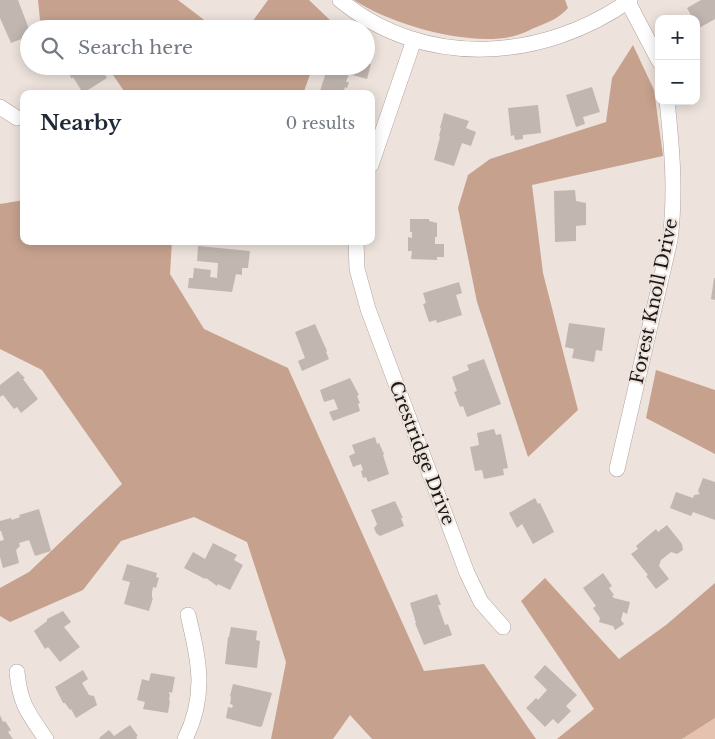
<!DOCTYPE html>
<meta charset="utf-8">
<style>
:root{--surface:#fff;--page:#f2f2f3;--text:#1f2937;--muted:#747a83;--line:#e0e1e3}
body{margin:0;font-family:"Libre Baskerville",serif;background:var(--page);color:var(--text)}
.controls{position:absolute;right:15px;top:15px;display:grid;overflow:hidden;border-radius:10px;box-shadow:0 2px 12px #0003}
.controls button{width:45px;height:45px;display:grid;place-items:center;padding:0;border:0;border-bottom:1px solid var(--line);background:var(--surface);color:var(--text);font:25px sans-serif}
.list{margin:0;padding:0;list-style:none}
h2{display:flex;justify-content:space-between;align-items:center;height:65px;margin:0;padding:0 20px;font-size:21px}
h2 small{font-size:16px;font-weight:400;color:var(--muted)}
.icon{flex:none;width:28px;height:28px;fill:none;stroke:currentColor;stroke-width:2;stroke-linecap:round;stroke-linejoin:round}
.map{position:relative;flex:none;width:715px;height:739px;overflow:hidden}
.search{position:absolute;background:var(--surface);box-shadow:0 2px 12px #0003;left:20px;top:20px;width:355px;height:55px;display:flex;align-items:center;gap:12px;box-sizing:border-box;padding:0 18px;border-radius:28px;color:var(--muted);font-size:19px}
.panel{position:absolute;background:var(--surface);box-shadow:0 2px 12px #0003;left:20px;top:90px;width:355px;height:155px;border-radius:10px}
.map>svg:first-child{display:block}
</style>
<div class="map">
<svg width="715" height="739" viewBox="0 0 715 739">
<rect width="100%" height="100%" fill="#ede2dc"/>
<path fill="#e5c2b0" d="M715,718v21h-33z"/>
<path fill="#c6a28e" d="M38,0h140l38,29h-154l-22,-9z
M268,0h41l22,21 -3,8h-81z
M354,0h211l3,8c-9,10 -17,13 -29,18 -8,3 -16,8 -25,10 -45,11 -122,-11 -160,-36z
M633,45l21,45 9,66 -131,29 11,88 35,137 -50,47 -51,-155 -19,-94 10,-33 22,-16 116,-37 6,-44z
M107,66h206l-10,28h-177z
M24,200v41h148l-2,33 34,55 84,39 136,303 60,-7 52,75h-164l-22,-24 -17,24h-62l15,-77 -39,-120 -53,-25 -73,24 -38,49 -73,32 -10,-6v-28l29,-16 93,-88 -80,-114 -42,-21v-145z
M656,370l59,20v64l-69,-36z
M545,578l74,81 47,-34 49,-42v135l-33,21h-125l37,-30 -73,-108z"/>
<path fill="#c1b6b0" d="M0,0h18l11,29v7l-18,7 -11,-25z
M701,0h14v19l-16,9 -3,-4v-5h-3l-6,-11z
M366,63l5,1 -4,15 -18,-5 -3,8h3l-2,6 -2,-1 -2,7h-24l9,-28h38z
M62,66h38l7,12 -24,15 -10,-16 -1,2 -3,-5 -1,1z
M592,87l8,25 -17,5 2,7 -9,3 -10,-32z
M538,105l3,28 -18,2v4l-8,1 -1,-5 -3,1 -3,-28z
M444,113l25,8 -3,7 10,4 -5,14 -9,-3 -8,23 -20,-6 6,-23 -1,-1 2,-8h-1z
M575,190l1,11 10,2v22l-10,1v15l-21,1 -1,-51z
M410,219h19v2l8,2v14h-2v7h9v13h-7v3l-26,-1 1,-8h-4v-14l4,1v-6h-2z
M198,246l52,5 -2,17h-6v7l-6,-1 -4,18 -44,-4 1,-10h4l1,-10 17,2 -1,7 7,1 1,-15 -21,-2z
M714,278h1v22l-4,-1z
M459,282l3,11 -6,2 6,20 -25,8 -1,-3 -7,2 -6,-18 3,-1 -3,-10z
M569,323l36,5 -3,23 -6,-1 -2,12 -22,-4 2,-9 -9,-2z
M315,324l12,27 -1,1 3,7 -27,12 -4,-10 7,-3 -10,-26z
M484,359l17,45 -34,13 -4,-11 -3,1 -6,-15 3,-1 -5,-14 17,-7 -2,-5z
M18,371l7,7 -2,1 15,20 -17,14 -4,-6 -3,2 -11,-14 -3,2v-12z
M350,378l9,17 -2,1 3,7 -2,1 2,7 -27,10 -4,-9 9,-3 -4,-10 -10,3 -4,-12z
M494,429l2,6 5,-1 7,34 -5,1 1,6 -20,4 -2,-9 -7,1 -5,-24 9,-2 -2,-12z
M375,437l2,7 2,-1 5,11 -1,1 6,19 -21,8 -2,-5 -3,1 -2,-7 2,-1 -2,-6 -8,3 -4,-11 6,-3 -3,-8z
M703,478l12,4v38l-22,-8 -2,4 -21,-8 6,-16 17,6 1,-3 6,-1 -2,-3z
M535,498l3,6 2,-1 14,29 -21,12 -11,-20 -5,4 -8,-15z
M395,501l8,17h-2l3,8 -24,10 -4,-3 -2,-5 3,-4 -6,-14z
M39,509l12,42 -16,5 -6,-16 -10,3 1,3 -4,4 3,13 -16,5 -3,-11v-16l4,-1 -3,-9h-1v-10l11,-3 1,2 8,-3 -1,-2z
M667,525l15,19 1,6 -6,4 -6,-2 -10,8 -2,6 10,13 -13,10 -10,-13 2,-1 -17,-21 7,-5 -2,-3 20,-17 2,3z
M213,543l24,12 -3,5 9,5 -13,25 -12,-6 -1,2 -11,-8 -1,1 -21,-11 9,-16 12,7z
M127,564l30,9 -1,4 3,1 -3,10 -3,-1 -1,5v6h1l-4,13 -25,-7 6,-22 -8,-2z
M603,573l9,13 -3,2 5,7 -2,1 2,2 16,4 -3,12 -4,-2 -2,8 3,4 -9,6 -2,-4 -14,-4 1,-4 -7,-10 3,-2 -13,-18z
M437,594l4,11h-3l7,20 3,-1 4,11 -28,10 -9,-22h1l-6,-20z
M63,611l8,11 -7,5 16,20 -20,15 -12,-15 -3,2 -11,-18 13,-10v-2z
M231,627l26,4 -1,9 4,1 -3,27 -32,-4 3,-27h1z
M545,665l32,30 -11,11 5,5 -13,13 -5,-5 -8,8 -19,-19 10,-10 2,2 9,-10 -13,-13z
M83,670l5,9 -6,4 7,12 5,1 3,9 -21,13 -5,-9 -1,1 -5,-7h-2l-8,-16z
M151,673l24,4 -3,16 -3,-1v2h1l-1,6 1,1 -2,12 -25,-4 2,-7 -8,-2 5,-21 7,2z
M233,684l39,9 -10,33 -2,1 -34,-9 2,-11 4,1 1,-3 -3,-1 1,-7 -1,-1z
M0,715l3,7 2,-1 6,9 -3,2 5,7h-13z
M130,725l8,11 -2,1 1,2h-37l-1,-1 10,-8 5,6z"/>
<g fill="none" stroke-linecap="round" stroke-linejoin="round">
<g stroke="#ada29d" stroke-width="16">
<path id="street" d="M340,0c85,70 204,61 290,0
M628,2l31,59
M0,107l17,11
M371,165l43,-125
M356,241l1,28 11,40 99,264 14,29 22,25
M617,469l53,-229c6,-47 2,-92 -3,-139
M17,672c3,32 11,41 29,67
M185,739c22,-44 14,-79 3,-124"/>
</g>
<use href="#street" stroke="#fff" stroke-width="15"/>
</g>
<g text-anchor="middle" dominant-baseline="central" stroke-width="4" stroke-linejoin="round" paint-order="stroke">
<g font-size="18" fill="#1a1714" stroke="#ede2dc">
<text transform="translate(654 301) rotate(-78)">Forest Knoll Drive</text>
<text transform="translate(422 453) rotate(69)">Crestridge Drive</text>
</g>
</g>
</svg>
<div class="controls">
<button>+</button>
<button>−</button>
</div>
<div class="search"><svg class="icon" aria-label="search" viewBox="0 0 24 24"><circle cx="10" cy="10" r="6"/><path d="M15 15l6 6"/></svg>Search here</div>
<section class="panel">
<h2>Nearby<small>0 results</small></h2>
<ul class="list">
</ul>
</section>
</div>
